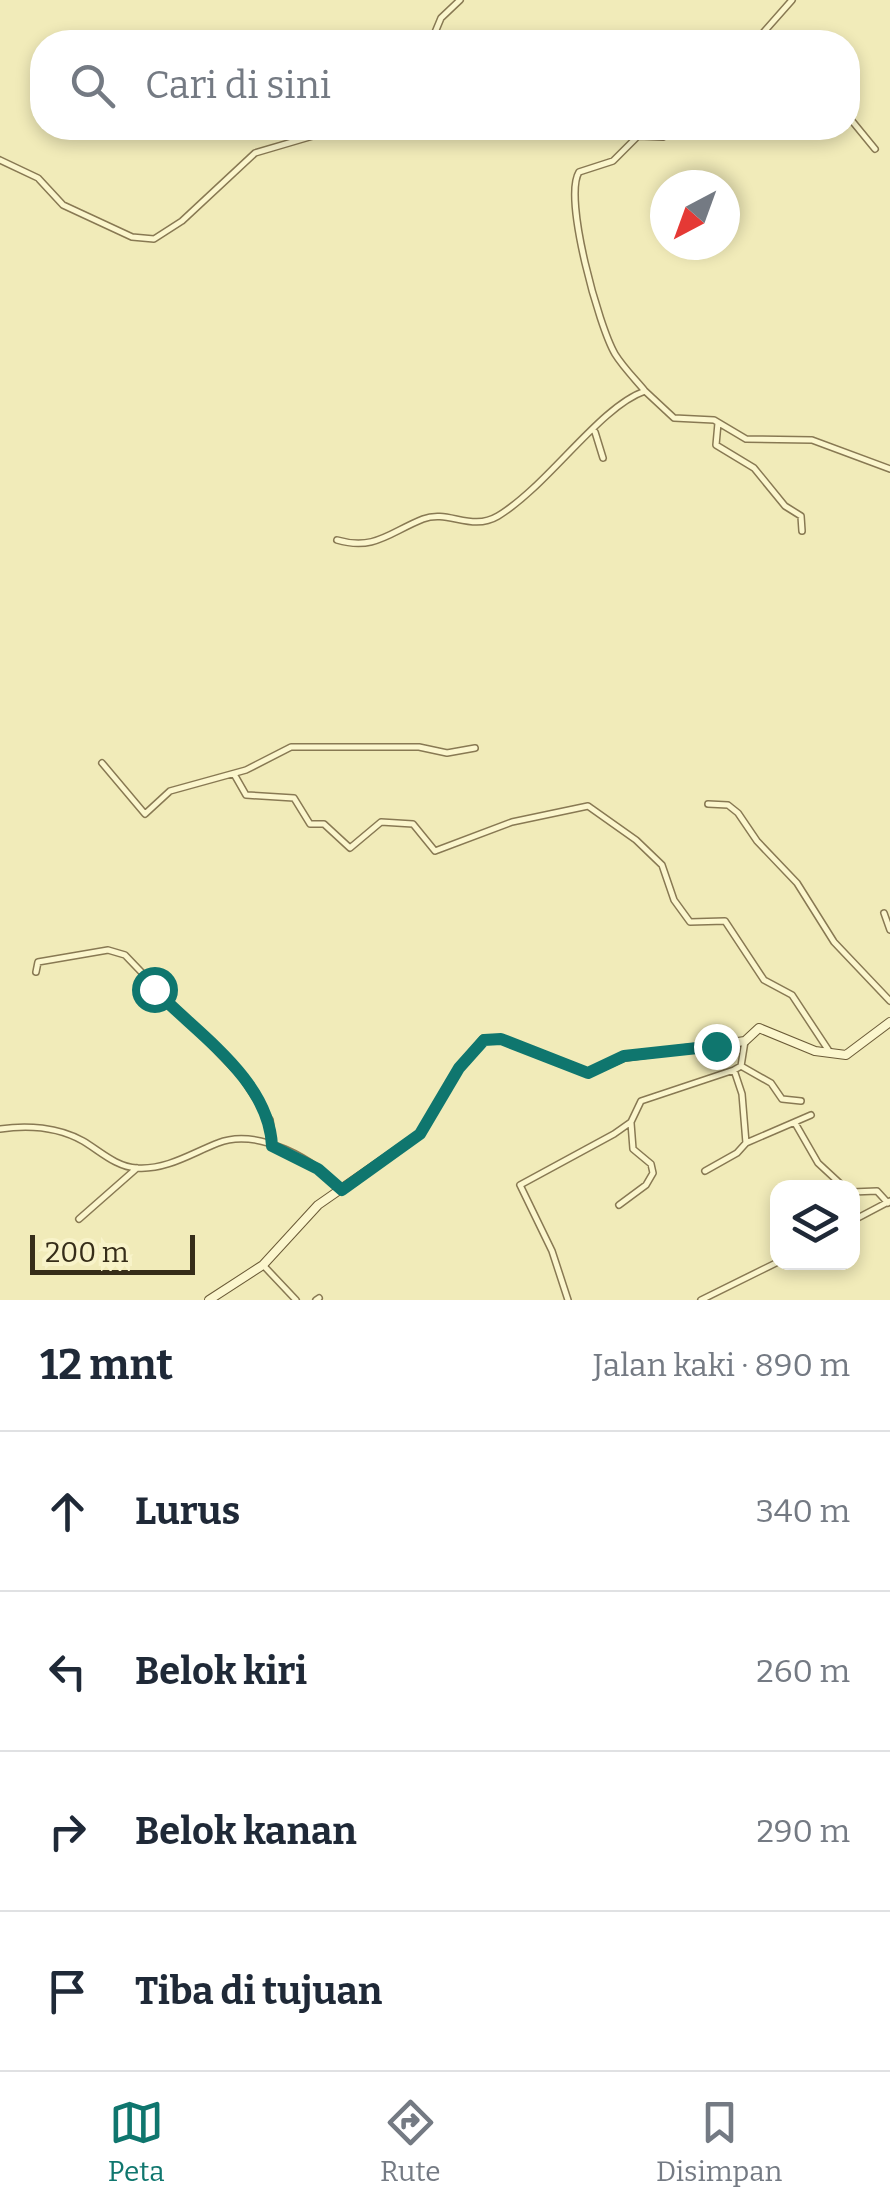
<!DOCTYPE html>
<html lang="id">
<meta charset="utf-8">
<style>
:root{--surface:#fff;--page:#f6f6f7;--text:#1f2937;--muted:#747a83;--line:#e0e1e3;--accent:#0f766e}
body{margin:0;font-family:Bitter,serif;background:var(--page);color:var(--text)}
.controls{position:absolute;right:30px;bottom:30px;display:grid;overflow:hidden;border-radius:20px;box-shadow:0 5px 15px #0003}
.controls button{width:90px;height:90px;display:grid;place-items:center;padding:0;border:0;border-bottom:2px solid var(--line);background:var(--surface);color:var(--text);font:50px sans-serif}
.compass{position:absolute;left:650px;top:170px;width:90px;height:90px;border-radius:50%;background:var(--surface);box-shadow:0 5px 15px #0003;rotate:221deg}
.scale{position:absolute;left:30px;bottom:25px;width:165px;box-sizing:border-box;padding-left:10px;border:5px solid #362d19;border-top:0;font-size:28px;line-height:35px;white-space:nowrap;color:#362d19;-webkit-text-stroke:8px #f8f3c9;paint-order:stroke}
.stop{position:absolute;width:30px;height:30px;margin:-22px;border:8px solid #0f766e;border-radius:50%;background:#fff}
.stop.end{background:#0f766e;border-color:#fff;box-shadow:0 2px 10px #0008}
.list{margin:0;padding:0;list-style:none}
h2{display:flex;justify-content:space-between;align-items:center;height:130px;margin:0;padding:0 40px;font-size:42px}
h2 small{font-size:32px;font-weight:400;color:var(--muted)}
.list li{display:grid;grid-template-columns:65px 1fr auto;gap:30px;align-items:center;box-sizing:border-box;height:160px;padding:0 40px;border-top:2px solid var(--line)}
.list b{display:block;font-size:38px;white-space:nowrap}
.list em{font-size:32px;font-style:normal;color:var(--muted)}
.icon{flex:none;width:55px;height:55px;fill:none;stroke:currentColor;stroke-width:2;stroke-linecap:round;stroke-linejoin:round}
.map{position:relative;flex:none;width:890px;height:1300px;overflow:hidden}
.search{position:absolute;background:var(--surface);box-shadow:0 5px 15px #0003;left:30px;right:30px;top:30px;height:110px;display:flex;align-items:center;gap:25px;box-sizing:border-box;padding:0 35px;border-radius:40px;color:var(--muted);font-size:38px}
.sheet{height:770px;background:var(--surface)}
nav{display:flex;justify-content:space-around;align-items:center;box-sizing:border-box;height:140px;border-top:2px solid var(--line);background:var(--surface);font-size:28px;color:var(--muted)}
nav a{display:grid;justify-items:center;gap:5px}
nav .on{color:var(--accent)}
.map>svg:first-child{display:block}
</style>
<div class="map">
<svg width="890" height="1300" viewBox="0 0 890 1300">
<rect width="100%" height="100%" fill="#f1ebb9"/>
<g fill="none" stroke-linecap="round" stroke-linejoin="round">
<g stroke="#887953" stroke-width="8">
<path id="street" d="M431,42l10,-24 19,-18
M755,42l37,-42
M848,116l27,33
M724,128h10
M0,160l38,18 25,27 69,32 22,2 28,-18 73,-68 85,-25
M645,391c-10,-12 -22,-24 -30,-37 -16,-27 -52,-156 -36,-182l34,-11 25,-25 25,1 16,-9
M718,423l-2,22 38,23 31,38 16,10 1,15
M595,432l8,26
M337,540c38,11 53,-8 86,-21 25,-10 48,13 75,-3 51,-31 101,-109 147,-125l29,27 40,2 32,19 66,1 78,29
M102,763l43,51 25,-23 76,-21 45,-23h128l28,6 28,-5
M234,774l12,21 48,3 16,26h14l26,24 31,-26 32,2 22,27 77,-29 76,-16 48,34 26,25 12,35 16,22 35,-1 39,59 28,15 37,56
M708,804l20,1 10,8 19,28 40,42 37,59 56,59
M884,913l6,17
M36,972l2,-10 70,-12 17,5 116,121 29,44 3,25
M741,1066l30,17 11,16 19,2
M795,1123l23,40 27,25
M0,1129c27,-4 58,-2 83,12 17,10 33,26 54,27 30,2 55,-15 81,-25 39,-16 99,17 124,47
M746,1143l65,-28
M705,1171l32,-18 9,-10 -4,-49 -8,-24
M852,1192l25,-1 11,12
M619,1205l27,-20 7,-12 -2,-9 -18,-15 -2,-26
M79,1219l58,-51
M852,1221l38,-20
M263,1265l33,35
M316,1300l3,-2
M568,1300l-16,-49 -32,-66 94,-51 17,-12 10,-21 93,-31 7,-4 4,-25
M701,1300l77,-38"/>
</g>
<g stroke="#6a5a36" stroke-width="10">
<path id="secondary" d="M209,1300l54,-35 55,-60 102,-71 39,-66 25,-29h17l87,34 36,-16 121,-16 14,-13 56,23 31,4 44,-33"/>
</g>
<use href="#street" stroke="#fbf6cd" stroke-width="5"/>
<use href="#secondary" stroke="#fbf6cd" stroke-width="8"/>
</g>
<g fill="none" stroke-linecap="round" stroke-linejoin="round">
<path stroke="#0f766e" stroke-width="12" d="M154,989c42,44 115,90 118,157l46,23 24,21 78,-56 39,-66 25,-28 17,-1 87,34 36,-17 92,-10"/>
</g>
</svg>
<div class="controls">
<button><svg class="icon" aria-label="layers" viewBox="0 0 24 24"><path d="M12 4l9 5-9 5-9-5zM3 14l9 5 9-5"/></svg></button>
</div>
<svg class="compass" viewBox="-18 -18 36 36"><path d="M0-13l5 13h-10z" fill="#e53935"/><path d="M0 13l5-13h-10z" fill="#747a83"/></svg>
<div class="scale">200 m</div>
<div class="stop" style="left:154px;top:989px"></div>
<div class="stop end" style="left:716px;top:1046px"></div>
<div class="search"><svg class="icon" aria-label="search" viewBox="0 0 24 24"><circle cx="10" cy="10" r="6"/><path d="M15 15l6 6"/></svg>Cari di sini</div>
</div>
<section class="sheet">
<h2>12 mnt<small>Jalan kaki · 890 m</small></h2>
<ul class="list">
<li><svg class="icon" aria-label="ahead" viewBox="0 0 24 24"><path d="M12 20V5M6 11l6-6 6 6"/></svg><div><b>Lurus</b></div><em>340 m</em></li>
<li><svg class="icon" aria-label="left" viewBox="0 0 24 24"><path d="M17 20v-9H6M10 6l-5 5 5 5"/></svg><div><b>Belok kiri</b></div><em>260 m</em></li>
<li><svg class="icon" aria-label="right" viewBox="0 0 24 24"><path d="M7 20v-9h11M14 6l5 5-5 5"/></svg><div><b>Belok kanan</b></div><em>290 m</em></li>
<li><svg class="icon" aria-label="arrive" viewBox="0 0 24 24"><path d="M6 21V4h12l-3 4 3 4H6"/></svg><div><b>Tiba di tujuan</b></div></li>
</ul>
</section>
<nav>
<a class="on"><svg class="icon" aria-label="map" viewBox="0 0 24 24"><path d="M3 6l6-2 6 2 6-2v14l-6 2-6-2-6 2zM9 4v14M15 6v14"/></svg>Peta</a>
<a><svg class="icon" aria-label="directions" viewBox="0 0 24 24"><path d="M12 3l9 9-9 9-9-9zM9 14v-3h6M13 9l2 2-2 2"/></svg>Rute</a>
<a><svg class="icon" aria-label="saved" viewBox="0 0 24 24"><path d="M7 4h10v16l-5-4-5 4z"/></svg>Disimpan</a>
</nav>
